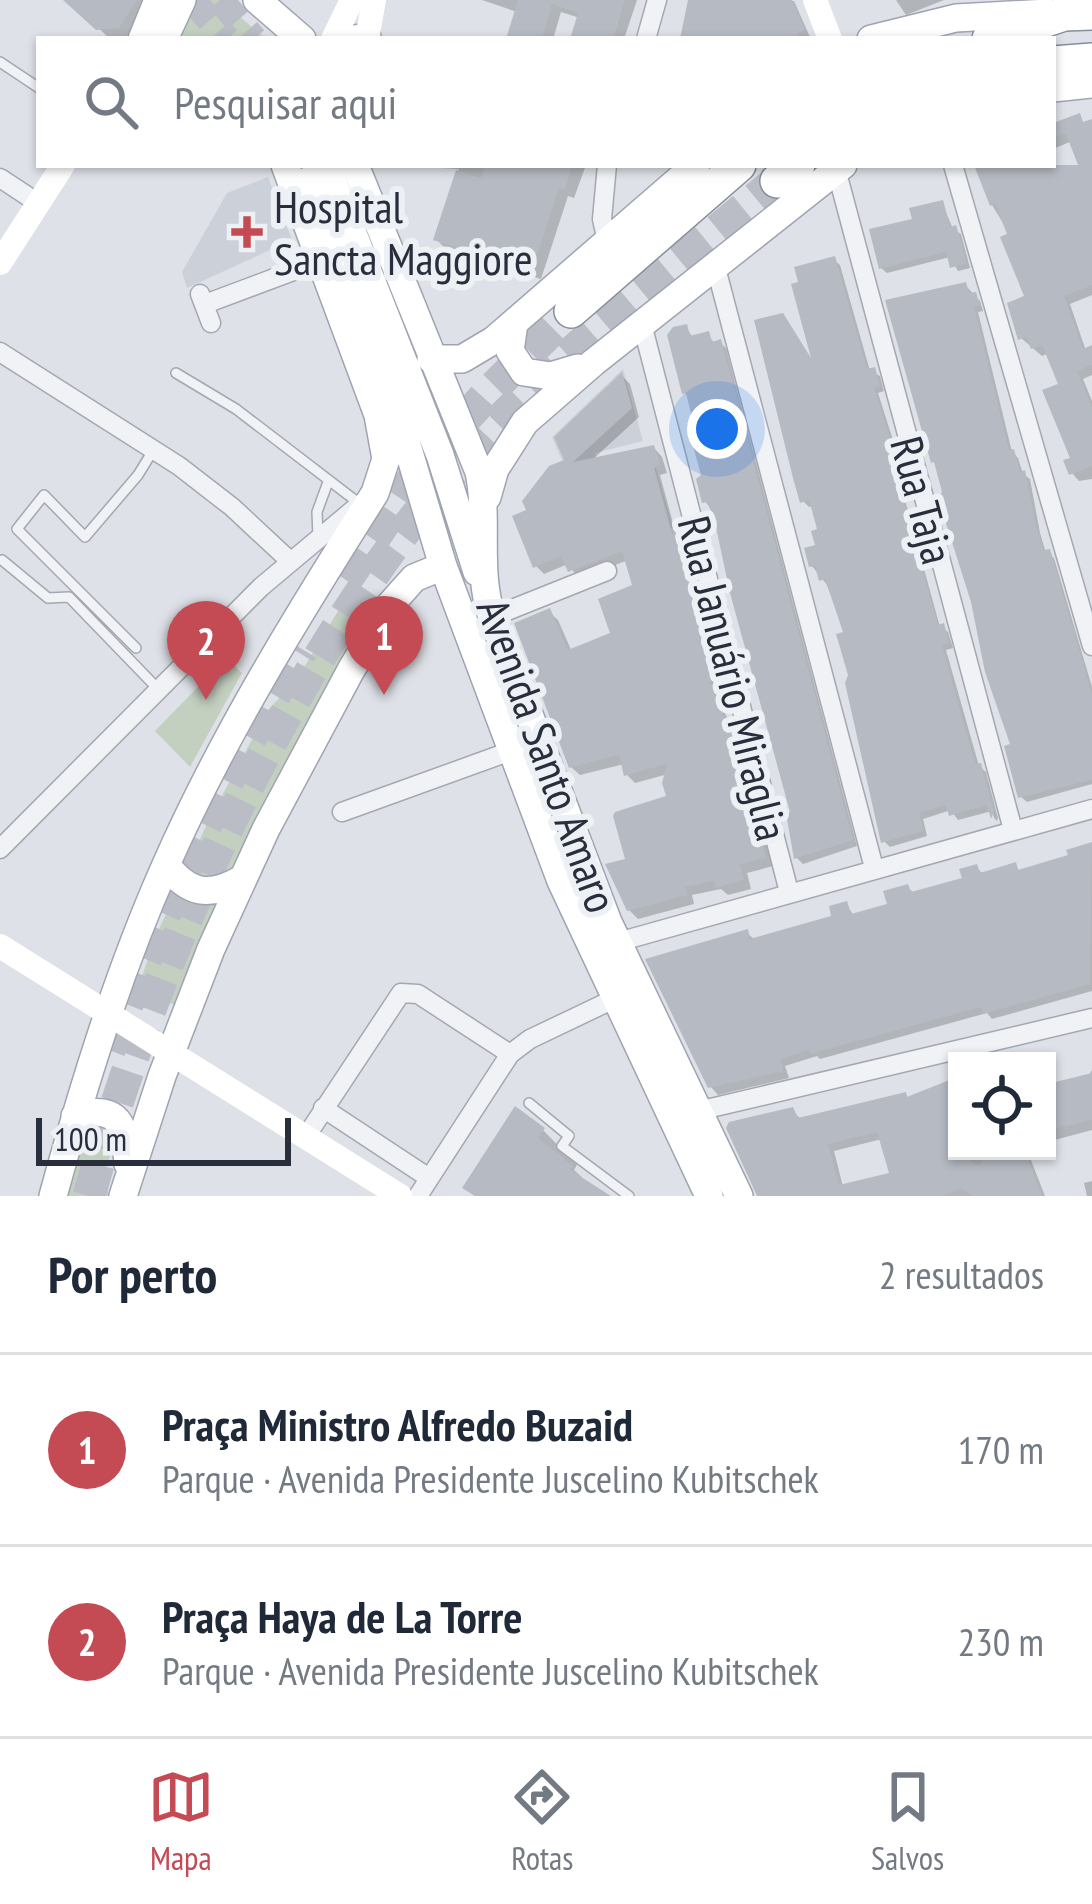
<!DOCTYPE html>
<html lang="pt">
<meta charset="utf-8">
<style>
:root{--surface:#fff;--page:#f2f2f3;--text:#1f2937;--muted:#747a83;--line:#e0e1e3;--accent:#c44a54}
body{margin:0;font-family:"PT Sans Narrow",sans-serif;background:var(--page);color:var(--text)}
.controls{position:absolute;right:36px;bottom:36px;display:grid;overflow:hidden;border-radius:0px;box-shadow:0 3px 9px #0004}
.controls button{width:108px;height:108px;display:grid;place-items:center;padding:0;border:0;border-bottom:3px solid var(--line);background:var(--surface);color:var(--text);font:60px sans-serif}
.scale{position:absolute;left:36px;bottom:30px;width:255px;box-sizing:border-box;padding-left:12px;border:6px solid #282e3c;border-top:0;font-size:33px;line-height:42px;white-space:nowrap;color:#282e3c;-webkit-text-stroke:9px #edf0f4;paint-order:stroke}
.you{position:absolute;left:717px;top:429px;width:42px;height:42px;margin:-30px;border:9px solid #fff;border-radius:50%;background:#1a73e8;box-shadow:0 0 0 18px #1a73e833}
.badge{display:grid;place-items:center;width:78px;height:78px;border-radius:50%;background:var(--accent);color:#fff;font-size:39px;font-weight:700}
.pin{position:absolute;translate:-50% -99px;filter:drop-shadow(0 3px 6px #0008)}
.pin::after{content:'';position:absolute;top:63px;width:42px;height:36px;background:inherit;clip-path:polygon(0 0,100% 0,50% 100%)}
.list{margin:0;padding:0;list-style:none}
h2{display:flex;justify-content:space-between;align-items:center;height:156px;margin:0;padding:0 48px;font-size:51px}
h2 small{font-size:39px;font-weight:400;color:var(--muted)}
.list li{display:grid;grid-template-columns:78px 1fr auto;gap:36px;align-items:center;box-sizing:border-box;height:192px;padding:0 48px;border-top:3px solid var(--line)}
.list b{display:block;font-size:45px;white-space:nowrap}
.list p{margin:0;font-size:39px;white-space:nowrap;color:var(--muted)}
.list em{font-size:39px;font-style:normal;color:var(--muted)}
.icon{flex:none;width:66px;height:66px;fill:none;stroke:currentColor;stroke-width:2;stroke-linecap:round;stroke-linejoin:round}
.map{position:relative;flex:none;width:1092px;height:1196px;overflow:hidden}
.search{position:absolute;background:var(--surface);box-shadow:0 3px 9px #0004;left:36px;right:36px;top:36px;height:132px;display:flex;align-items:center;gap:30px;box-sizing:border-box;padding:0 42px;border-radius:0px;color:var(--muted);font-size:45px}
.sheet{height:540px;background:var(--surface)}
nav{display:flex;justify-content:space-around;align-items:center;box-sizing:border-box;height:168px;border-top:3px solid var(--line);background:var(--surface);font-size:33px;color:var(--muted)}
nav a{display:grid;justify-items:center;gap:6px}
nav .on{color:var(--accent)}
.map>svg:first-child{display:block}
</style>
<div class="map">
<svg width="1092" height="1196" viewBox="0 0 1092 1196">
<rect width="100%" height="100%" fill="#dee1e7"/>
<path fill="#ccd0d8" d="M268,177l24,63 -105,48 -5,-16 45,-79z
M623,369l20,72 -48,12 7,30 54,-15 17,60 -55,15 -40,-45 -26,-61z"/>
<path fill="#c3d0c0" d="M197,0h23l46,39h-87v-9z
M349,603l12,2 8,19 -186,384 -46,-17 18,-53 52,-114 60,-113 30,-32 44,-73z
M226,658l16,15 -52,94 -35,-36z
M101,1122l14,14 -11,42 5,18h-41l18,-66z"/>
<path fill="#0003" fill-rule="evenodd" d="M69,0h74l8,8 -19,31h-22z
M482,0h155l-13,39h-51l7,-21 -19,-6 -7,24 9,3h-54l8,-27z
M691,0l103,1 16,36 -130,2z
M896,0h48l-38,15z
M1079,117l13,21v157l-22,9 16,47 6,-3v27l-9,4 9,22v78l-13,2 -7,-8 1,-13 -11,-75 -13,-32 -7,3 -21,-18 7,-41 -17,-61 -19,-31 -15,-40 105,1 -10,-25 -19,8v-23z
M391,165h195l-12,33 -6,-2 -27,83 -95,-30 -10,-10 23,-70z
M942,203l11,26 8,5 9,34 -12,3 -8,-14 -63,16 -6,-5 35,-47z
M834,260l6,5 30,106 10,5 4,15 -6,2 21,66 -3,1 2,15 42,152 8,5 5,16 -7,2 33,116 7,6 12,46 -1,3 -3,-3 -2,-7 -34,9 -7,-10 -28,9 4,17 -37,11 -6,-6 -37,-207 -20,-49 -15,-19 9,-35 -7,-25 -5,1 -6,-6 11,-137z
M965,285l15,16 3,10 -5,1 34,140 6,6 5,16 7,5 10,54 6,20 8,5 38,129v97l-65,18 -6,-5 -7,-51 -76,-280 -4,-4z
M686,327l7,11 15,-3 7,9 5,-1 6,5 131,498 -54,18 -6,-6 -3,-44 -77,-297 -12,-16 -8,-77 -6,-25 -6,-6z
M622,376l8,8 9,33 -48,44 63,-13 8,9 5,16 -7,2 17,63 7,7 7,20 30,120 -6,2 23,59 14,61 12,26 9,33 -26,7 4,16 -23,6 -7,-6 -29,6 2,9 -56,15 -9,-9v-49l40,-63 -1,-24 -33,9 -8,-8 -3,-11 -44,11 -9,-8 -22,-155 9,8 14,32 42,-18 22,-47 -8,-27 -49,19 -11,-15 -24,10 -8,-8 -6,-54 38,-50z
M1092,847v144l-100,28 -5,-6 -167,46 -3,-3 -32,10 4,12 -71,17 -7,-8 -61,-126 97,-28 8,7 80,-22 11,-14 8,12 37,-10 16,-19 8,7 51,-14 10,-13 8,8 31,-9 6,6z
M1092,1070v60l-45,12v-60l5,4 36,-9z
M957,1082v69h77l-5,4 16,41h-284l31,-85 8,7 105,-23 4,4zM882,1139l10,36 -49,12 -9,-36z
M543,1130l34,35 -3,5 28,26h-127l-9,-9z
M1092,1181v15h-5l-3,-13z"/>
<path fill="#b6bac3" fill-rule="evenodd" d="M63,0h74l-18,28 -23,2z
M518,0h107l-12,39h-43l8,-26 -26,-9 -10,35h-36z
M688,0h104l13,30 -8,3 3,6h-120z
M1080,113l3,9 9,-3v166l-28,11 19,53 9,-4v20l-15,6 15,36v59l-23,9 -6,-15 7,-2 -28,-68 16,-6 -16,-39 -11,4 -5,-12 -8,3 -11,-37 17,-7 -24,-59 7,-3 -12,-30 -5,2 -16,-41h104l-12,-31 -13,4v-15z
M485,165h73l13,4 -6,21 -6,-2 -27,83 -99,-31 23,-70 25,8z
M943,200l7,27 6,-2 11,38 -17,5 -4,-16 -67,17 -10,-40 43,-10 -3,-11z
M835,256l32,113 8,-2 5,19 -6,1 21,67 -3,1 2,12 44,158 6,-2 5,20 -7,2 26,94 8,25 5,-1 13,48 -3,8 -4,-14 -38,11 -3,-11 -27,8 5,18 -43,12 -36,-160 3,-8 -12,-41 7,-2 -18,-53 -6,2 -4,-15 -6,1 -5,-19 11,-3 -4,-14 6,-2 -8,-29 -9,3 -7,-25 -39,-158 29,-7 28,45 -20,-74 7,-2 -4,-15z
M966,282l3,11 7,-1 4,14 -6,1 35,143 5,-1 6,23 5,-2 11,55 8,25 6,-1 42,145v86l-74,18 -14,-52 6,-2 -25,-72 -14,-70 -33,-104 4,-6 -8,-30 -3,1 -46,-163z
M687,324l3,12 19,-5 3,11 9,-3 132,501 -59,19 -8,-46 4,-1 -60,-219 -16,-75 -7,-16 -5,1 -6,-24 5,-4 -14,-51 6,-2 -7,-29 -4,1 -15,-59 6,-8z
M622,372l10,36 -59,54 81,-17 6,20 -6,2 18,67 4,-1 7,20 31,124 -5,1 22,57 14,66 4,-1 8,22 9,36 -26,6 4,16 -28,8 -2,-7 -29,6 3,8 -61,16 -22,-47 20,-5 -12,-43 2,-4 51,-16 -4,-13 5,-19 -43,12 -5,-21 -50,13 -55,-145 36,-15 18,42 42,-17 -12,-34 34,-14 -10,-34 -54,21 -7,-16 -28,12 -21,-52 14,-6 -4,-9 27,-35 15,-6 -10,-23z
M1092,842l-2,142 -107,30 -2,-7 -171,47 -1,-4 -29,9 4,12 -76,17 -63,-129 103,-30 2,10 81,-23 -2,-10 18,-5 4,13 36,-10 -4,-13 25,-7 3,8 51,-14 -3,-9 18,-5 3,9 36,-11 2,8 50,-15 -2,-5z
M1092,1073v47l-45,11v-47z
M957,1077v79l6,-1 15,11 12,-15h35l17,45h-70l-11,-8 -17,8h-187l-31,-68 3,-6 64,-15 5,11 108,-26 1,5zM877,1132l12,41 -50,12 -11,-41z
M515,1106l30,22 -7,10 35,28 -3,4 41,26h-136l-13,-8z"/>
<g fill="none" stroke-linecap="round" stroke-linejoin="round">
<path stroke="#babdc5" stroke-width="27" stroke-dasharray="27 14" stroke-linecap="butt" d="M192,0l35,39
M220,0l34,39"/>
<path stroke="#babdc5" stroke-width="33" stroke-dasharray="33 16" stroke-linecap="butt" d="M346,580l74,-111 69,-77 82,-81
M109,1050c54,-140 114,-274 193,-401
M89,1196c71,-259 221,-586 413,-778 85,-85 183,-160 275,-237"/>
<g stroke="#a4a8b0" stroke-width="12">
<path id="lane" d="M0,62l39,26
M176,373l60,36 124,95
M318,537l-1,-25 11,-30
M2,560l46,38 21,-1 89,92
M136,648l-119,-119 27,-34 41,42 53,-62 16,-26
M529,1103l40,33 -7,10 67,50"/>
</g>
<g stroke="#a4a8b0" stroke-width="21">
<path id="street" d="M646,39l11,-39
M607,165l-5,54 5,23
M953,165l139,481
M836,169l177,661
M0,178l38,25
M716,268l158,600
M200,294l11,29
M205,304l115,-43
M642,324l147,568
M0,352l179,114 53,41 58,54
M492,617l115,-46
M342,812l169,-61
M0,849l261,-262 99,-83
M618,942l474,-133
M323,1108l106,70
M698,1111l394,-93
M305,1138l96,-145 17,1 92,60
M418,1196l92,-142 20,-15 84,-40"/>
</g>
<g stroke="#9ea4b1" stroke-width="30">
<path id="primary" d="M257,0l45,39
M142,39l16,-39
M164,39l18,-39
M354,39l13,-2
M871,39l85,-21 92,-5
M1053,88l39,-4
M326,165l114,290 37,117
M355,165l124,307c10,48 -3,99 13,145l116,305 131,274
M309,180l87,228 47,158 118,315 148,315
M514,323l-4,28 14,21 27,4 27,-8
M431,359h31l32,-19 202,-175
M487,497l8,-28 30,-47 69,-60 249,-197
M166,865c23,29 43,33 76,14
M75,1116c45,-13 50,10 53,48
M53,1196c31,-112 65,-223 112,-329 57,-130 134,-254 210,-374l11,-34 -8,-44 -93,-250
M123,1196l39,-120 49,-127 55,-120 85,-159 39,-65 24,-27 29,-12"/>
</g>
<g stroke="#868d9c" stroke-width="36">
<path id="highway" d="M989,39l75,-25 28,-1
M1053,63l39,-3
M777,181l21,-16
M571,311l168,-146"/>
</g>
<use href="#lane" stroke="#f0f2f5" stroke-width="9"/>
<use href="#street" stroke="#f0f2f5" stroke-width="18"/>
<path stroke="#fff" stroke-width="24" d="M815,0l15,39
M333,39l19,-39
M367,39l7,-39
M0,263l63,-98
M0,946l400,250"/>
<use href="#primary" stroke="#fff" stroke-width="27"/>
<use href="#highway" stroke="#fff" stroke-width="33"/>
</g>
<path fill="#c44a54" stroke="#edf0f4" stroke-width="4.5" d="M241 214h12v12h12v12h-12v12h-12v-12h-12v-12h12z"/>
<g text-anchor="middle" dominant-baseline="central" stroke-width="12" stroke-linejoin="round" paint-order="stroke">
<g font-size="45" fill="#282e3c" stroke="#edf0f4" text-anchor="start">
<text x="274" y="206">Hospital<tspan x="274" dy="52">Sancta Maggiore</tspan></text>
</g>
<g font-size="45" fill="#282e3c" stroke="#edf0f4">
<text transform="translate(923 500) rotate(75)">Rua Taja</text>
<text transform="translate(734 678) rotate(76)">Rua Januário Miraglia</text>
<text transform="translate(548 755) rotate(70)">Avenida Santo Amaro</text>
</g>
</g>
</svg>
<div class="controls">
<button><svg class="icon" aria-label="locate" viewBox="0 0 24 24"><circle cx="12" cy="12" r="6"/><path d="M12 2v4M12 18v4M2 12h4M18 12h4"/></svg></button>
</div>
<div class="scale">100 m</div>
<div class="you"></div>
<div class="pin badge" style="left:384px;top:695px">1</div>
<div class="pin badge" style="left:206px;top:700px">2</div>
<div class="search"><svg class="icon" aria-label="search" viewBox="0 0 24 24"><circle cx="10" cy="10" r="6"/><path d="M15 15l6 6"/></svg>Pesquisar aqui</div>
</div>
<section class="sheet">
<h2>Por perto<small>2 resultados</small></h2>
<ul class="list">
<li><span class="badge">1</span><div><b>Praça Ministro Alfredo Buzaid</b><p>Parque · Avenida Presidente Juscelino Kubitschek</p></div><em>170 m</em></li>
<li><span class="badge">2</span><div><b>Praça Haya de La Torre</b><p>Parque · Avenida Presidente Juscelino Kubitschek</p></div><em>230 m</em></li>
</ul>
</section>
<nav>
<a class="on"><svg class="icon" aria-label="map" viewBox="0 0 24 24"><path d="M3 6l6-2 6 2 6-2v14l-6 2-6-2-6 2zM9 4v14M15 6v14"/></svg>Mapa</a>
<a><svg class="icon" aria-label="directions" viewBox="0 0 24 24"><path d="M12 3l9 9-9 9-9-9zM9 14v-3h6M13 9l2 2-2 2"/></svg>Rotas</a>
<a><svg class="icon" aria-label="saved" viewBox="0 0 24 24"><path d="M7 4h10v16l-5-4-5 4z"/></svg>Salvos</a>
</nav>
